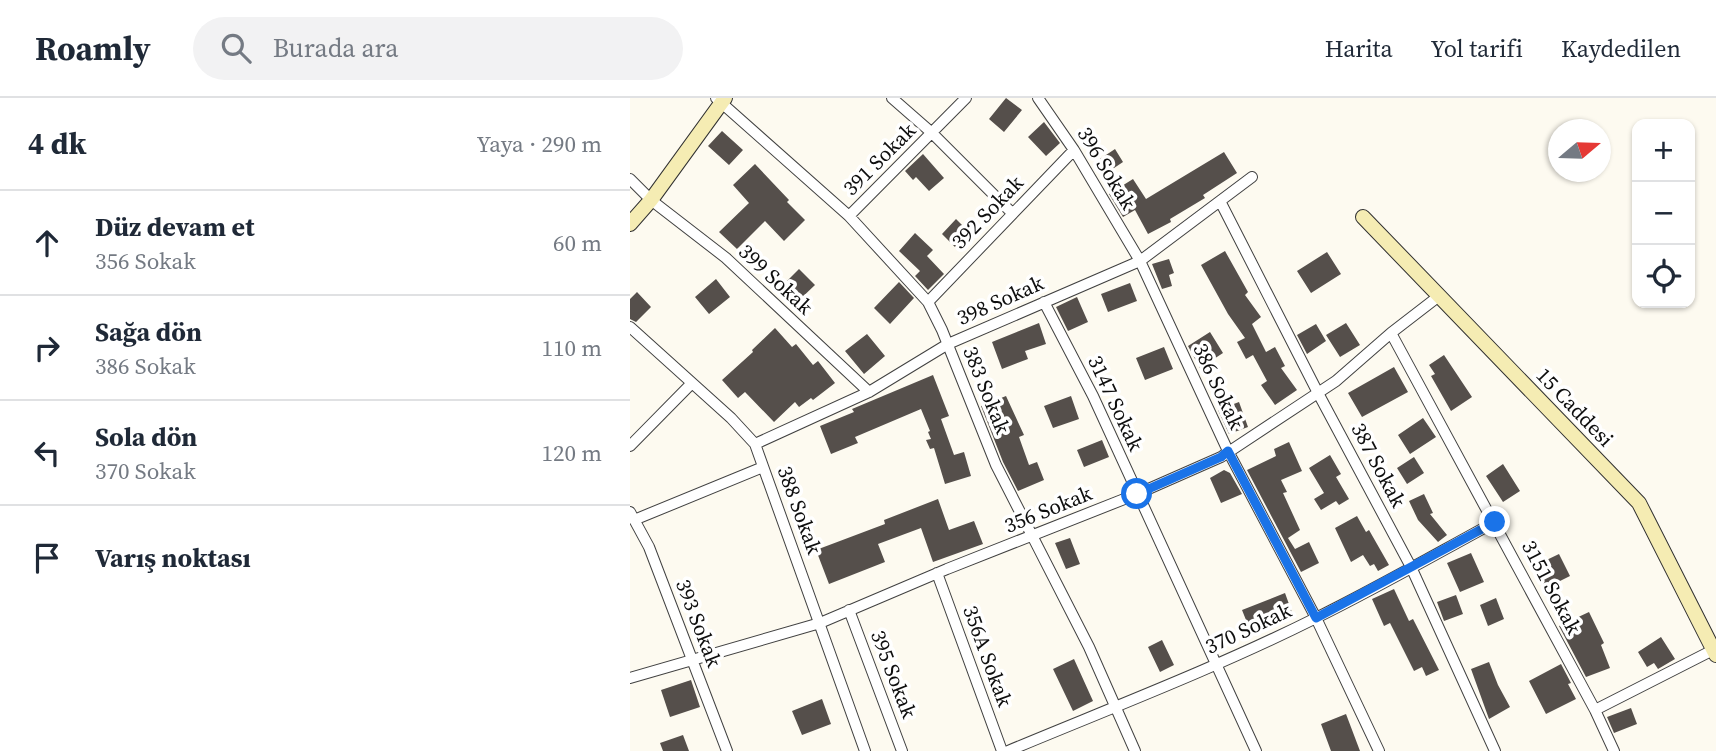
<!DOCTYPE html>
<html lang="tr">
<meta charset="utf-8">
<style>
body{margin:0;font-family:"Source Serif 4",serif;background:#f2f2f3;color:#1f2937}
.controls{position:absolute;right:21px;top:21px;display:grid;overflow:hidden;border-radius:14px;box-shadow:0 2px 5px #0004}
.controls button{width:63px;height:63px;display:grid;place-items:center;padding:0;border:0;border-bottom:2px solid #e0e1e3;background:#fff;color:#1f2937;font:35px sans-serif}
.compass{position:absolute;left:918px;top:21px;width:63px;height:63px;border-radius:50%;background:#fff;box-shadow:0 2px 5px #0004;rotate:71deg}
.stop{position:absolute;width:21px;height:21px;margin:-16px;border:5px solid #1a73e8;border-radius:50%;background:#fff}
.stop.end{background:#1a73e8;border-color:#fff;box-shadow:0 2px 7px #0008}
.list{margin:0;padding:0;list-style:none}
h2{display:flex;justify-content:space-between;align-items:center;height:91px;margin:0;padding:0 28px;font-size:30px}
h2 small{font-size:23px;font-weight:400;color:#747a83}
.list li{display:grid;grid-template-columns:46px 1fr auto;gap:21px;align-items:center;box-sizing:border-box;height:105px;padding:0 28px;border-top:2px solid #e0e1e3}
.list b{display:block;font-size:26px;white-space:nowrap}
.list p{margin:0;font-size:23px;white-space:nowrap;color:#747a83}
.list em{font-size:23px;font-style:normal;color:#747a83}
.icon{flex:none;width:38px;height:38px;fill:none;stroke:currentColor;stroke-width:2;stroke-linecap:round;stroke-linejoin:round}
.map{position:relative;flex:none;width:1086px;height:653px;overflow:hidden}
header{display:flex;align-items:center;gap:42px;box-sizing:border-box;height:98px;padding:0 35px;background:#fff;border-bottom:2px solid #e0e1e3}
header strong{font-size:33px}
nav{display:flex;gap:38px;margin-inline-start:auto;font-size:24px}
.search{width:490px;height:63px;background:#f2f2f3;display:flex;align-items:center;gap:18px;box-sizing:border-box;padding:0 24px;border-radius:38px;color:#747a83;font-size:26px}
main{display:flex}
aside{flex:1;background:#fff}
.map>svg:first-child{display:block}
.building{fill:#554f4b}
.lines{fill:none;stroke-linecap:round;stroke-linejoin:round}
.street-casing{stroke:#414141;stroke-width:12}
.secondary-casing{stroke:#303030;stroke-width:16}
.street{stroke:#fff;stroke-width:10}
.secondary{stroke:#f5ecb3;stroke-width:14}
.route{stroke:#1a73e8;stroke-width:9}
.labels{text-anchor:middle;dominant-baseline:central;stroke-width:7;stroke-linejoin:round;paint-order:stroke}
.street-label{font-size:21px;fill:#0e0e0e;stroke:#fff}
</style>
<header>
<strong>Roamly</strong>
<div class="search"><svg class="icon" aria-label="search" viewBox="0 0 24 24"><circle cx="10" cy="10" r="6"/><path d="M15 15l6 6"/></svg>Burada ara</div>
<nav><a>Harita</a><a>Yol tarifi</a><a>Kaydedilen</a></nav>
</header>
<main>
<aside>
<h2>4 dk<small>Yaya · 290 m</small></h2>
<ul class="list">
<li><svg class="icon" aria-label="ahead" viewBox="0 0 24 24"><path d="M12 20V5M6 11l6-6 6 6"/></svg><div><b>Düz devam et</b><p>356 Sokak</p></div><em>60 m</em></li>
<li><svg class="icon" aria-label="right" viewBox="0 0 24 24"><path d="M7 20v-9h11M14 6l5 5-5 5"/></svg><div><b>Sağa dön</b><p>386 Sokak</p></div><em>110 m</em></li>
<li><svg class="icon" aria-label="left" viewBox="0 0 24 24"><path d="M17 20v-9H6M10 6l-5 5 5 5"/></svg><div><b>Sola dön</b><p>370 Sokak</p></div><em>120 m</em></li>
<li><svg class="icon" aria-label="arrive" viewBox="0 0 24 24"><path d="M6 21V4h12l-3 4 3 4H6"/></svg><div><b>Varış noktası</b></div></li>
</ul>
</aside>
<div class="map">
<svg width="1086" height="653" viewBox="0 0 1086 653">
<rect width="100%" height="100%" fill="#fdfaf0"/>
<path class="building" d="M376,0L392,12L374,34L359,21Z
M414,24L430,45L416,58L398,39Z
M92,33L113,52L99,67L78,48Z
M485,51L493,64L472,78L464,65Z
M594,54L607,75L573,97L575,100L540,121L541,124L518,136L505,112L493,119L479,96L503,81L516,101Z
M293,56L314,80L299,93L286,79L283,82L275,73Z
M125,66L159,102L157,104L175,122L154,143L135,123L107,151L89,134L119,105L103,87Z
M326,121L344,139L333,151L328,145L325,149L312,136Z
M285,135L303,152L297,158L314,176L298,192L285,178L290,173L269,153Z
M595,153L618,194L615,197L631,219L622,226L636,254L645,249L655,268L651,270L667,292L645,307L631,287L637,283L623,257L616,261L607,244L615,240L598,216L571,167Z
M697,154L711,176L681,195L667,173Z
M539,161L544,175L539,177L542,188L532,191L522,166Z
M169,171L185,187L165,206L149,191Z
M86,181L100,199L79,216L65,199Z
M269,184L284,200L260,226L244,210Z
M500,185L507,203L478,214L471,196Z
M7,194L21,209L6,224L0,221V201Z
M447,199L458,224L438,233L426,209Z
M409,225L416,246L395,253L398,261L372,271L362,244Z
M716,225L730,247L710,259L696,237Z
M686,226L696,243L677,256L667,237Z
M145,230L162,249L166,246L183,267L188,263L205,285L183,302L181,300L169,309L165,304L144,324L115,294L108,300L92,282L123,254L122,252Z
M580,234L593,255L570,270L558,248Z
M237,236L255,258L234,276L215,253Z
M534,249L543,271L515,282L506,260Z
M814,257L842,299L821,313L801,278L805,276L799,267Z
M764,269L778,294L732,319L718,295Z
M303,277L319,318L311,321L324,357L334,354L341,378L315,386L304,350L300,351L296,342L301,341L298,334L300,333L291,311L225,339L228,345L201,356L190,328L224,314L222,311Z
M376,298L394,337L389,339L399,367L407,364L414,382L388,393L373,364L351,308Z
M441,298L449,321L423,330L414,308Z
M609,304L618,329L599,336L588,312Z
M793,320L806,339L780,356L768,337Z
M472,342L479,359L454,369L447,352Z
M659,344L672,373L651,382L657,394L653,395L670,432L658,440L665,451L679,444L689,465L671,474L617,372L646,358L644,351Z
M700,357L711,376L706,379L719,401L709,407L706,403L691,412L684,401L694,395L679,370Z
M784,359L794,375L777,386L767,370Z
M873,366L890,393L873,404L856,378Z
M594,372L600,375L612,396L591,405L580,380Z
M794,396L803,415L800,416L817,437L808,444L788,422L779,403Z
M308,401L319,432L344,423L353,446L303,464L291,430L248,446L255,464L199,486L186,452L255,426L254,422Z
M727,418L736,434L739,432L759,467L748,473L744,466L740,468L733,457L721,464L705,430Z
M440,440L450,466L436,471L425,445Z
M841,455L854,484L830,494L817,465Z
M929,456L940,478L916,490L904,468Z
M764,491L779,523L783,521L809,572L796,578L792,569L784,573L760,525L754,528L742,501Z
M655,495L664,520L622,537L612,512Z
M826,497L833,516L814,523L807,504Z
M866,500L874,521L858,528L850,507Z
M959,514L974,545L971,547L980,570L956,579L929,528Z
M1031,539L1045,561L1028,571L1024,565L1017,569L1008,554Z
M532,542L544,567L530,574L518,549Z
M444,561L463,603L443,613L423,571Z
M859,564L868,587L880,609L859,621L841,571Z
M931,566L941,585L938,586L946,601L916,616L899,583Z
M61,582L70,609L40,619L31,592Z
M192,601L201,626L172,637L162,613Z
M1001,610L1007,626L984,635L977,619Z
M716,616L730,653H701L691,626Z
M53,637L59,653H33L30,645Z"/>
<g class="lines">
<defs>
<path id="street" d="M86,0L219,118L298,204L312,232L366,367L459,549L505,653
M262,0L302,35L382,115
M408,0L444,52L510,163L598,353L686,520L749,653
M0,81L21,102L96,160L239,294
M590,103L688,295L781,469L865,653
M219,118L336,0
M298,204L444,52
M414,204L463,298L626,653
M0,229L101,320L125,346L235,653
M761,235L965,612L984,653
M125,346L239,294L318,246L510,163L622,79
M0,348L62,285
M0,414L19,449L97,653
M4,422L133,369
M307,475L372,653
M219,512L272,653
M0,580L190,525L317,471L507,396L591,359L706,283L761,235L809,198
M965,612L1083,552
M378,653C481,610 586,570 686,520C747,490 806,456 865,424"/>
<path id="secondary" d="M733,119L1009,405L1086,557
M0,126L21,102L95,0"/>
</defs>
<use href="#street" class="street-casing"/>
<use href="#secondary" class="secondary-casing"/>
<use href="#street" class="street"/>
<use href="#secondary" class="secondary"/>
</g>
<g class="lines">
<path class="route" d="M507,396L591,359L598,353L686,520L865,424"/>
</g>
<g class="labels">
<g class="street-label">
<text transform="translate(249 61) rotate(-45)">391 Sokak</text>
<text transform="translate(477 70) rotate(59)">396 Sokak</text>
<text transform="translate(357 114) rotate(-46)">392 Sokak</text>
<text transform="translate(146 181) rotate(43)">399 Sokak</text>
<text transform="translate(370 202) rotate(-24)">398 Sokak</text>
<text transform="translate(589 288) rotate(65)">386 Sokak</text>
<text transform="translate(357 292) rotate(68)">383 Sokak</text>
<text transform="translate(486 305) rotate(65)">3147 Sokak</text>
<text transform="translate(945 309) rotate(46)">15 Caddesi</text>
<text transform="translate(749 367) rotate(62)">387 Sokak</text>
<text transform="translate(418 411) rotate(-22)">356 Sokak</text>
<text transform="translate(170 412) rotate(70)">388 Sokak</text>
<text transform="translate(922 489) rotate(62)">3151 Sokak</text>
<text transform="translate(69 525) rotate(69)">393 Sokak</text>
<text transform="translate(618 530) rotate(-25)">370 Sokak</text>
<text transform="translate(358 558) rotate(70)">356A Sokak</text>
<text transform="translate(264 576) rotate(69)">395 Sokak</text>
</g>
</g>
</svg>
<div class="controls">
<button>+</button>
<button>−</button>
<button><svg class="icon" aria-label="locate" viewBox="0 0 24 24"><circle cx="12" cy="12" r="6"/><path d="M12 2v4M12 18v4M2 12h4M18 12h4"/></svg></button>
</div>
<svg class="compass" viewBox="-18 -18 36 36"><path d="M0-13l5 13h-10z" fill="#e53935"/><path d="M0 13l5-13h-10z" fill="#747a83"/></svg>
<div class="stop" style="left:507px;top:396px"></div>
<div class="stop end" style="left:865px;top:424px"></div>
</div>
</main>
